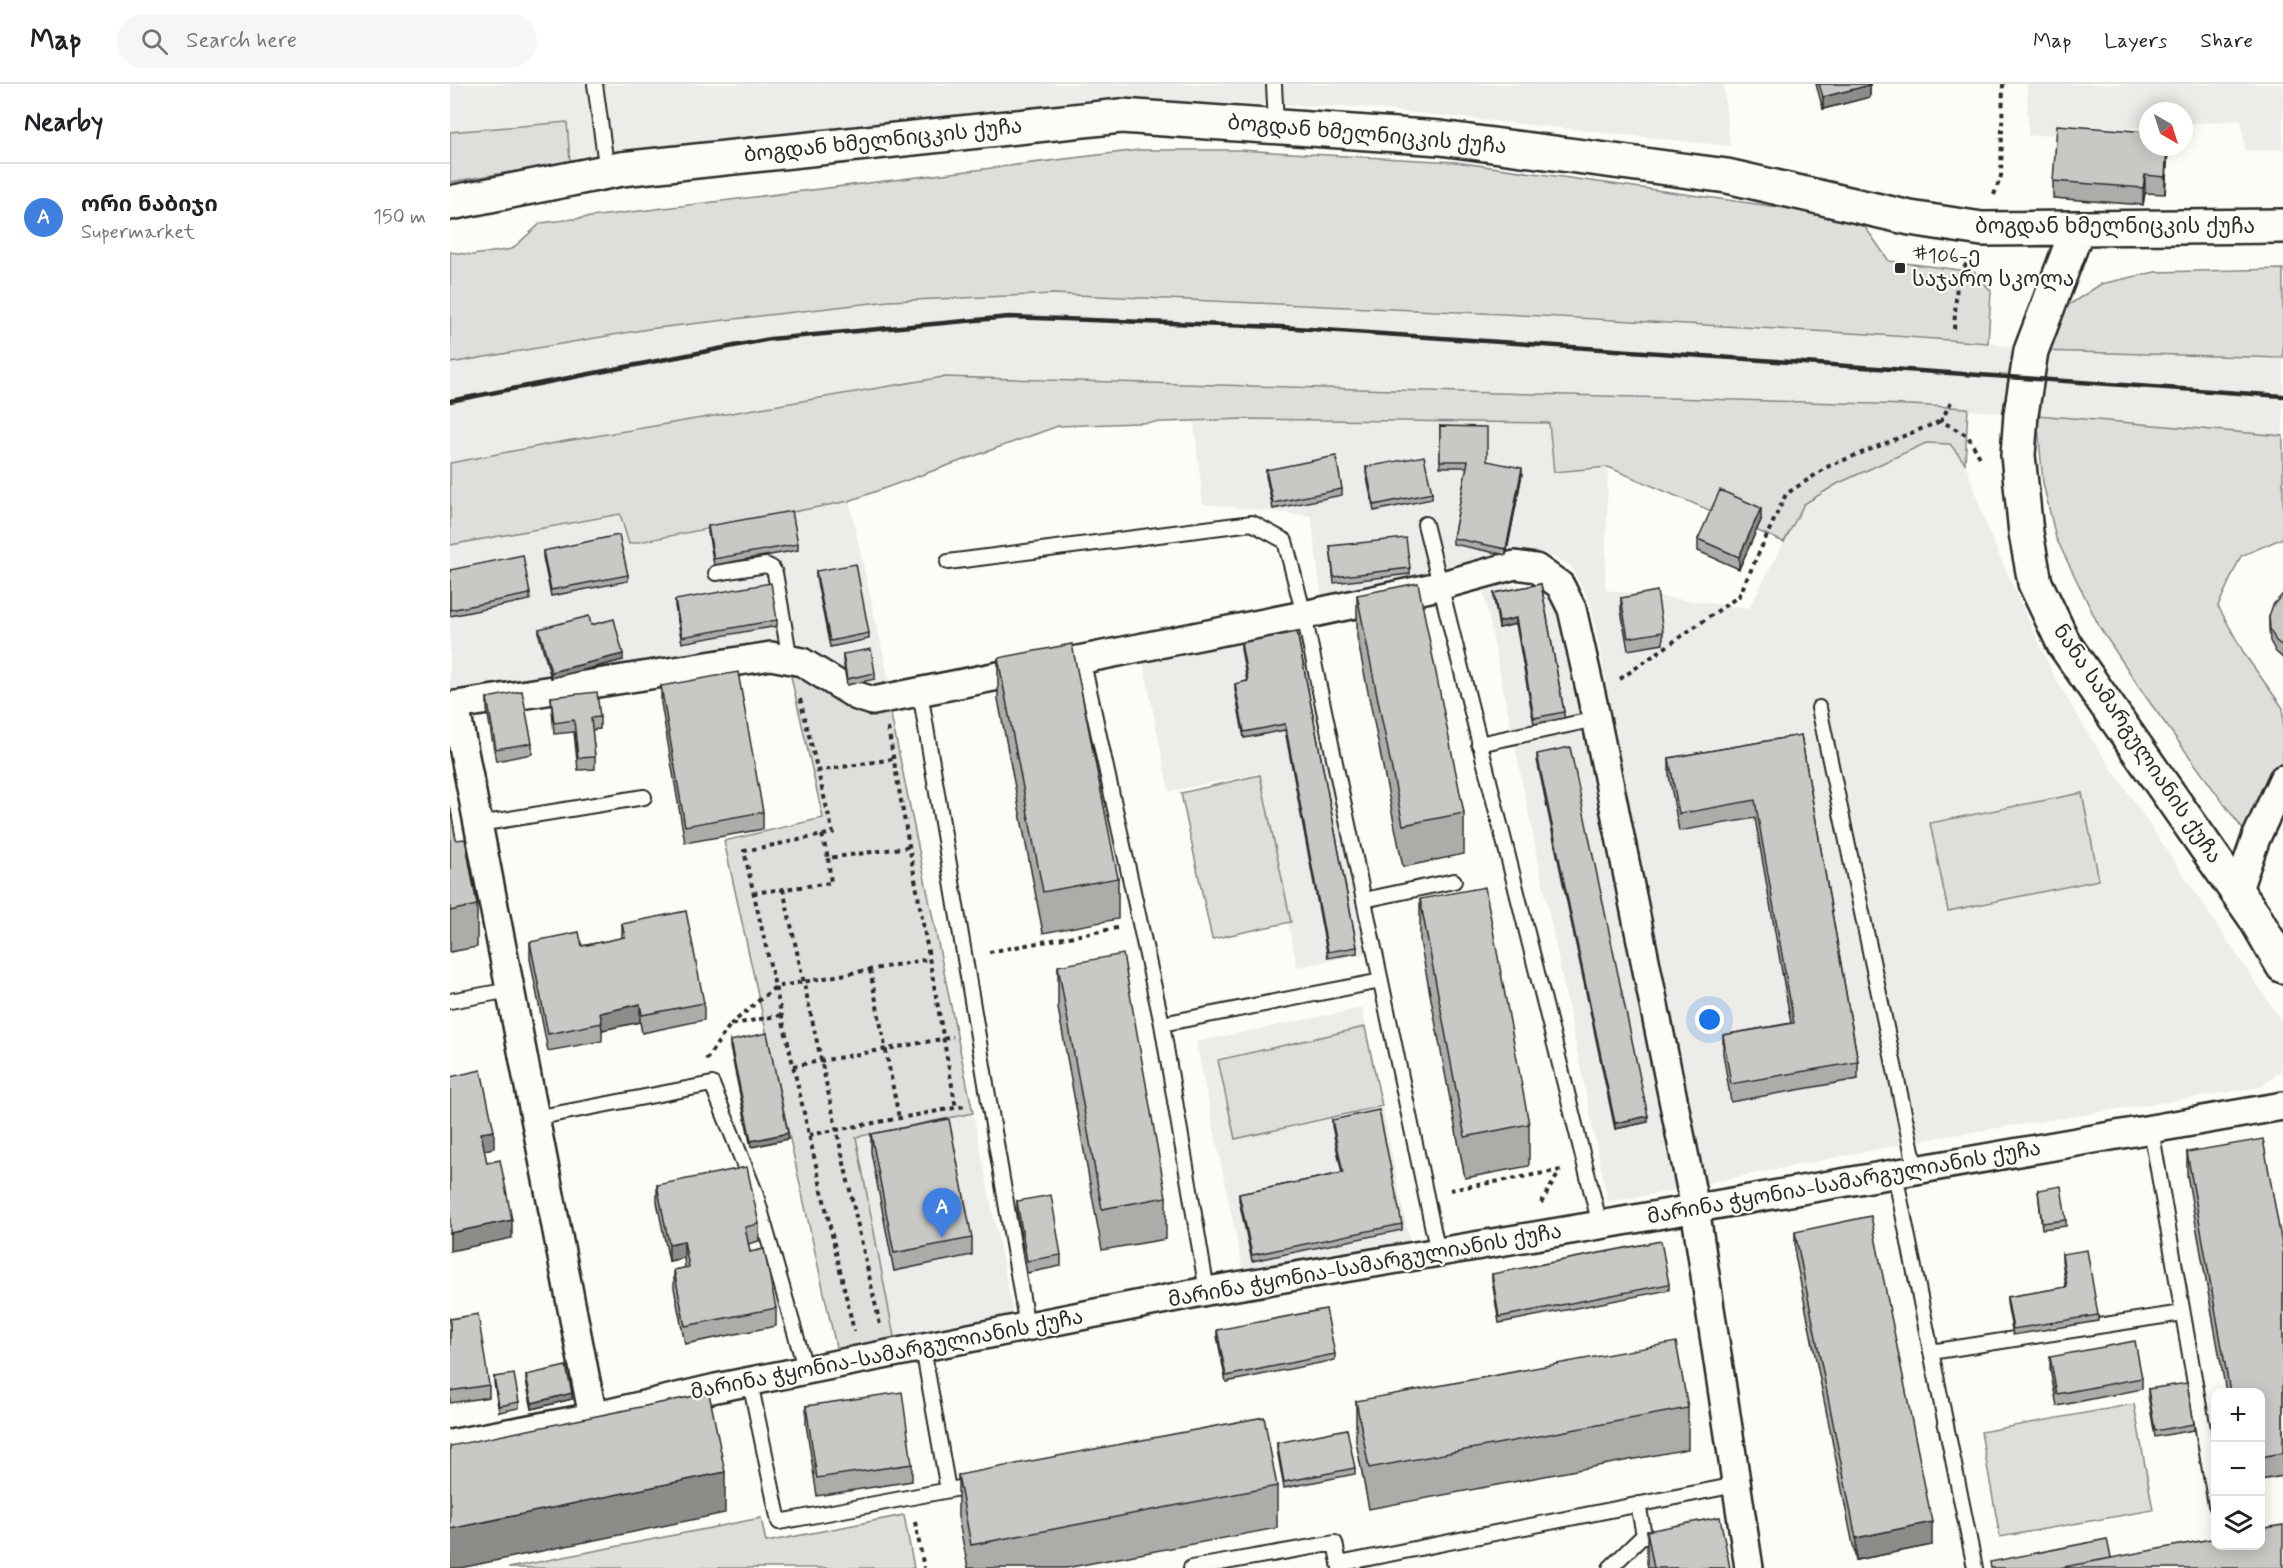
<!DOCTYPE html>
<meta charset="utf-8">
<style>
body{margin:0;font-family:Mynerve,"Noto Sans Georgian",sans-serif;background:#f6f6f6;color:#202124}
.controls{position:absolute;right:18px;bottom:18px;display:grid;overflow:hidden;border-radius:12px;box-shadow:0 3px 15px #0003}
.controls button{width:54px;height:54px;display:grid;place-items:center;padding:0;border:0;border-bottom:2px solid #e0e0e0;background:#fff;color:#202124;font:30px sans-serif}
.compass{position:absolute;left:1689px;top:18px;width:54px;height:54px;border-radius:50%;background:#fff;box-shadow:0 3px 15px #0003;rotate:141deg}
.you{position:absolute;left:1260px;top:936px;width:21px;height:21px;margin:-15px;border:4px solid #fff;border-radius:50%;background:#1a73e8;box-shadow:0 0 0 9px #1a73e833}
.badge{display:grid;place-items:center;width:39px;height:39px;border-radius:50%;background:#2b2b2b;color:#fff;font-size:20px;font-weight:700}
.pin{position:absolute;translate:-50% -50px;filter:drop-shadow(0 2px 3px #0008)}
.pin::after{content:'';position:absolute;top:32px;width:21px;height:18px;background:inherit;clip-path:polygon(0 0,100% 0,50% 100%)}
.list{margin:0;padding:0;list-style:none}
h2{display:flex;justify-content:space-between;align-items:center;height:78px;margin:0;padding:0 24px;font-size:26px}
h2 small{font-size:20px;font-weight:400;color:#757577}
.list li{display:grid;grid-template-columns:39px 1fr auto;gap:18px;align-items:center;box-sizing:border-box;height:108px;padding:0 24px;border-top:2px solid #e0e0e0}
.list b{display:block;font-size:22px;white-space:nowrap}
.list p{margin:0;font-size:20px;white-space:nowrap;color:#757577}
.list em{font-size:20px;font-style:normal;color:#757577}
.icon{flex:none;width:33px;height:33px;fill:none;stroke:currentColor;stroke-width:2;stroke-linecap:round;stroke-linejoin:round}
.map{position:relative;flex:none;width:1833px;height:1484px;overflow:hidden}
header{display:flex;align-items:center;gap:36px;box-sizing:border-box;height:84px;padding:0 30px;background:#fff;border-bottom:2px solid #e0e0e0}
header strong{font-size:28px}
nav{display:flex;gap:33px;margin-inline-start:auto;font-size:21px}
.search{width:420px;height:54px;background:#f6f6f6;display:flex;align-items:center;gap:15px;box-sizing:border-box;padding:0 21px;border-radius:33px;color:#757577;font-size:22px}
main{display:flex}
aside{flex:1;background:#fff}
.map>svg:first-child{display:block}
.built{fill:#edece8}
.green{fill:#dfdeda;stroke:#858482;stroke-width:1.5}
.lines{fill:none;stroke-linecap:round;stroke-linejoin:round}
.lane-casing{stroke:#2b2b2b;stroke-width:18}
.street-casing{stroke:#2b2b2b;stroke-width:32}
.secondary-casing{stroke:#2b2b2b;stroke-width:38}
.path{stroke:#2b2b2b;stroke-width:4;stroke-dasharray:4.5 4.5;stroke-linecap:butt}
.lane{stroke:#fdfcf7;stroke-width:14}
.street{stroke:#fdfcf7;stroke-width:27}
.secondary{stroke:#fdfcf7;stroke-width:33}
.rail{stroke:#2b2b2b;stroke-width:4.5}
.wall{fill:#adaca9;stroke:#2b2b2b;stroke-width:1.5}
.shaded-wall{fill:#8d8c89;stroke:#2b2b2b;stroke-width:1.5}
.building{fill:#c9c8c4;stroke:#2b2b2b;stroke-width:1.5}
.poi-dot{fill:#2b2b2b;stroke:#fdfcf7;stroke-width:2}
.labels{text-anchor:middle;dominant-baseline:central;stroke-width:4.5;stroke-linejoin:round;paint-order:stroke}
.street-label{font-size:21px;fill:#2b2b2b;stroke:#fdfcf7}
.poi-label{font-size:21px;fill:#2b2b2b;stroke:#fdfcf7;text-anchor:start}
</style>
<header>
<strong>Map</strong>
<div class="search"><svg class="icon" aria-label="search" viewBox="0 0 24 24"><circle cx="10" cy="10" r="6"/><path d="M15 15l6 6"/></svg>Search here</div>
<nav><a>Map</a><a>Layers</a><a>Share</a></nav>
</header>
<main>
<aside>
<h2>Nearby<small></small></h2>
<ul class="list">
<li><span class="badge" style="background:#3f7fe0">A</span><div><b>ორი ნაბიჯი</b><p>Supermarket</p></div><em>150 m</em></li>
</ul>
</aside>
<div class="map">
<svg width="1833" height="1484" viewBox="0 0 1833 1484">
<rect width="100%" height="100%" fill="#fdfcf7"/>
<filter id="ink" filterUnits="userSpaceOnUse"><feTurbulence type="fractalNoise" baseFrequency=".0167" numOctaves="2"/><feDisplacementMap in="SourceGraphic" scale="12" xChannelSelector="R" yChannelSelector="G"/><feConvolveMatrix kernelMatrix="1 2 1 2 8 2 1 2 1" color-interpolation-filters="sRGB"/></filter>
<g filter="url(#ink)">
<path class="built" d="M0,0H1273L1280,62L909,23L677,17L413,42L120,78L117,38L0,48Z
M1577,0H1833V65L1795,67L1791,36L1734,40V27H1698V43L1578,52Z
M603,210L826,219L1417,250L1538,259L1581,267L1833,274V352L1460,321L493,293L116,357L0,379V279L198,245L439,217Z
M794,335L1100,339L1105,388L1158,383L1155,506L1299,524L1354,420L1387,400L1476,359L1500,360L1515,379L1539,449L1604,592L1637,648L1833,939V978L1830,988L1811,1003L1489,1053L1252,1100L1141,520L1120,481L1096,470H1070L872,517L861,432L753,420L744,338Z
M399,417L441,605L423,609L329,564L303,561L0,614V461L170,430L179,460Z
M1032,501H1069L1094,507L1109,517L1228,1106L1158,1118Z
M852,539L918,869L847,883L808,690L719,707L692,572Z
M912,924L960,1159L794,1191L746,958Z
M523,1029L565,1239L445,1258L406,1053Z"/>
<path class="green" d="M117,38L120,78L0,98V48Z
M689,66H788L1005,78L1335,124L1413,140L1439,177L1525,188L1541,207L1538,259L1417,250L1053,230L603,210L439,217L198,245L0,279V168L23,171L62,165L91,139Z
M1833,185V274L1591,267L1596,244L1620,220L1651,200L1705,188Z
M493,293L1460,321L1518,324L1515,379L1500,360L1476,359L1387,400L1354,420L1334,458L1158,383L1104,388L1099,339L794,335L608,342L399,417L179,460L170,430L0,461V379L116,357Z
M1587,331L1833,352V454L1791,472L1768,522L1795,571L1833,624V677L1794,747L1698,616L1650,544L1606,454L1593,399Z
M340,588L439,621L523,1029L406,1053L445,1258L388,1272L274,757L373,734Z
M810,691L841,838L762,855L731,709Z
M1632,709L1649,796L1498,827L1480,739Z
M915,943L932,1022L785,1055L768,976Z
M1684,1320L1703,1426L1550,1453L1531,1348Z
M454,1431L464,1484H58L311,1434L316,1458Z"/>
<g class="lines">
<defs>
<path id="lane" d="M145,0L157,88
M824,0L826,41
M975,440L1150,1141
M498,478L802,439L835,457L854,531L988,1169
M266,489L316,481L322,484L325,489L340,576
M632,574L712,940L757,1207
M470,608L577,1243
M1369,624L1466,1086
M1029,660L1146,635
M29,740L194,713
M914,816L1004,797
M0,917L60,906
M712,940L931,897
M85,1034L262,1000L305,1108L356,1287
M1701,1045L1766,1421
M1445,1090L1525,1484
M473,1264L498,1406
M1481,1268L1732,1229
M300,1298L329,1438L526,1401
M889,1480L1286,1401
M741,1484L885,1459L890,1484
M1160,1484L1194,1451L1188,1420"/>
<path id="street" d="M5,621L143,1333
M0,622L321,572L352,578L407,612L423,617L854,531L989,502L1065,481L1086,484L1110,501L1122,525L1142,614L1245,1124L1299,1484
M1787,808L1806,754L1833,695
M0,1360L143,1333L266,1304L757,1207L1150,1141L1833,1022"/>
<path id="secondary" d="M0,119L171,85L671,32L990,54L1277,92L1460,134L1532,145L1833,142
M1627,146L1581,267L1571,330L1568,371L1576,449L1585,499L1614,560L1804,832L1833,882"/>
</defs>
<use href="#lane" class="lane-casing"/>
<use href="#street" class="street-casing"/>
<use href="#secondary" class="secondary-casing"/>
<path class="path" d="M1544,111L1551,92L1553,0
M1504,245L1507,199L1518,176
M1501,318L1491,337L1518,352L1532,377
M1170,595L1289,512L1336,410L1379,382L1491,337
M350,615L383,749L294,767L404,1247
M438,644L506,1024
M367,687L443,675
M372,751L378,774
M333,805L430,1241
M303,809L381,799L378,774L459,763
M539,868L667,844
M420,886L449,1034
M280,941L325,903L479,875
M256,976L280,941L331,931
M343,982L503,953
M359,1051L515,1022
M1000,1106L1111,1086
M1091,1119L1110,1087
M465,1438L474,1484"/>
<use href="#lane" class="lane"/>
<use href="#street" class="street"/>
<use href="#secondary" class="secondary"/>
<path class="rail" d="M0,317L320,255L559,233L831,243L1833,312"/>
</g>
<path class="wall" d="M1366,0H1420V13L1373,25Z
M1718,63L1715,110L1695,109L1693,121L1603,114V97Z
M990,342L1037,377L1072,390L1056,471L1003,460V454L1017,383H990Z
M916,383L982,409V415L924,427L916,389Z
M816,386L892,405V411L823,425L816,392Z
M1311,436L1289,485L1248,467V455Z
M258,442L348,460V466L264,481L258,448Z
M880,462L960,484V490L884,499Z
M93,467L178,491V497L101,512L93,473Z
M0,486L80,510V516L0,532Z
M366,487L419,549V555L380,563L366,493Z
M1091,500L1114,628V634L1084,640L1066,540L1049,544L1044,515V509Z
M1833,510V574L1826,568L1820,557L1819,544V532Z
M907,511L1014,729V770L953,783L907,553Z
M1171,514L1213,548V560L1178,566L1171,526Z
M225,516L327,536V542L232,559L225,522Z
M141,541L173,576L101,594L89,551V545Z
M847,548L907,863V869L878,874L835,646L794,654L785,606V600L797,597L791,565V559Z
M393,570L425,589V595L397,601L393,576Z
M548,574L668,794V835L593,849L548,615Z
M211,602L313,728V745L235,759L211,619Z
M101,613L150,633V645L142,646L145,673V685L128,686L124,648L104,650Z
M37,614L82,659V670L46,677L37,626Z
M1351,651L1408,978V995L1281,1018L1273,969V951L1341,939L1305,734L1229,747L1219,691V674Z
M1087,670L1198,1038L1165,1045L1087,676Z
M0,722L6,756L27,821V863L0,868Z
M970,815L1079,1040V1082L1015,1094L970,857Z
M172,840L254,919V936L192,949L190,938L152,946V957L98,967L80,875V858L132,862L172,854Z
M608,882L716,1113V1155L652,1166L608,924Z
M280,957L338,1055L301,1063L280,963Z
M882,1036L952,1140V1146L802,1177L789,1116V1110L892,1089L882,1042Z
M421,1050L522,1154V1171L444,1187L421,1068Z
M1737,1068L1833,1166V1392L1810,1396V1308H1776L1737,1091Z
M207,1101L309,1140V1157L298,1160L300,1168L326,1224V1242L235,1260L224,1204V1186L235,1184L234,1174L219,1177L207,1118Z
M1588,1106L1616,1136V1142L1592,1145Z
M567,1117L611,1171V1182L577,1189L567,1129Z
M1345,1148L1482,1461L1406,1476L1345,1171Z
M1612,1170L1648,1231V1237L1563,1251L1557,1219V1213L1616,1203L1612,1176Z
M1042,1190L1219,1200V1206L1049,1239L1042,1196Z
M0,1235L39,1301V1313L0,1319Z
M767,1246L885,1270V1276L776,1298L767,1252Z
M1600,1273L1692,1294V1305L1607,1322L1600,1285Z
M76,1291L122,1315L82,1325L76,1297Z
M44,1293L69,1318V1324L49,1328L44,1299Z
M1698,1305L1744,1340V1346L1705,1353L1698,1311Z
M906,1317L1238,1324V1365L919,1425L906,1358Z
M356,1322L462,1380V1397L367,1412L356,1340Z
M827,1359L905,1384V1390L834,1404L827,1365Z
M508,1391L827,1402V1444L616,1484H518L508,1433Z
M1197,1447L1280,1484H1198L1197,1479Z"/>
<path class="shaded-wall" d="M1420,1V13L1373,25V13Z
M1717,63H1718V67L1715,110V93Z
M1695,91V109L1693,121V104Z
M1072,384V390L1056,471V465Z
M1311,424V436L1289,485V473Z
M1066,534V540L1049,544V538Z
M173,570V576L101,594V588Z
M190,920V938L152,946L150,929Z
M1198,1032V1038L1165,1045V1039Z
M44,1047V1064L31,1067V1049Z
M338,1049V1055L301,1063V1057Z
M62,1136V1154L0,1167V1149Z
M234,1157V1174L219,1177V1160Z
M122,1309V1315L82,1325V1319Z
M275,1388V1429L10,1484H0V1445Z
M1482,1438V1461L1406,1476V1454Z"/>
<path class="building" d="M1369,0H1420V1L1373,13Z
M1607,41L1698,48V63H1717L1715,93L1695,91L1693,104L1603,97Z
M990,342L1037,343V377L1072,384L1056,465L1003,454L1018,377H990Z
M886,372L892,405L823,419L816,386Z
M974,372L982,409L924,421L916,383Z
M1270,406L1311,424L1289,473L1248,455Z
M342,427L348,460L264,475L258,442Z
M169,451L178,491L101,506L93,467Z
M956,454L960,484L884,493L880,462Z
M73,471L80,510L0,526V486Z
M406,480L419,549L380,557L366,487Z
M321,499L327,536L232,553L225,516Z
M968,499L1014,729L953,741L907,511Z
M1091,500L1114,628L1084,634L1066,534L1049,538L1044,509Z
M1207,507L1213,548L1178,554L1171,514Z
M1833,510V562L1826,557L1820,545L1819,532L1823,521Z
M139,532L141,541L164,535L173,570L101,588L89,545Z
M847,548L907,863L878,868L835,640L794,648L785,600L798,597L791,559Z
M622,560L668,794L593,808L548,574Z
M421,565L425,589L397,595L393,570Z
M288,588L313,728L235,742L211,602Z
M72,607L82,659L46,665L37,614Z
M147,608L150,633L141,634L145,673L128,674L124,636L104,639L101,613Z
M1351,651L1408,978L1281,1000L1273,951L1344,939L1305,716L1229,730L1219,674Z
M1120,663L1198,1032L1165,1039L1087,670Z
M0,722L6,756L15,755L27,821L0,827Z
M1035,803L1079,1040L1015,1053L970,815Z
M236,827L254,919L192,931L190,920L150,929L152,939L98,950L80,858L129,848L132,862L175,853L172,840Z
M673,870L716,1113L652,1125L608,882Z
M317,949L338,1049L301,1057L280,957Z
M31,986L44,1047L31,1049L37,1079L50,1076L62,1136L0,1149V993Z
M929,1026L952,1140L802,1171L789,1110L893,1089L882,1036Z
M499,1035L522,1154L444,1169L421,1050Z
M1813,1055L1833,1166V1369L1810,1373V1308H1780L1737,1068Z
M297,1083L309,1140L295,1143L300,1168L314,1165L326,1224L235,1242L224,1186L239,1183L234,1157L219,1160L207,1101Z
M1611,1102L1616,1136L1592,1139L1588,1106Z
M601,1111L611,1171L577,1177L567,1117Z
M1421,1132L1482,1438L1406,1454L1345,1148Z
M1211,1157L1219,1200L1049,1233L1042,1190Z
M1637,1166L1648,1231L1563,1245L1557,1213L1617,1203L1612,1170Z
M876,1225L885,1270L776,1292L767,1246Z
M28,1230L39,1301L0,1307V1235Z
M1685,1257L1692,1294L1607,1310L1600,1273Z
M1226,1258L1238,1324L919,1384L906,1317Z
M116,1282L122,1309L82,1319L76,1291Z
M64,1290L69,1318L49,1322L44,1293Z
M1737,1299L1744,1340L1705,1347L1698,1305Z
M452,1308L462,1380L367,1394L356,1322Z
M259,1309L275,1388L0,1445V1362Z
M814,1333L827,1402L521,1461L508,1391Z
M897,1345L905,1384L834,1398L827,1359Z
M1270,1433L1280,1484H1204L1197,1447Z
M1833,1441V1484H1609L1766,1454V1461H1810V1445Z
M1657,1455L1661,1474L1609,1484H1541L1540,1478Z"/>
</g>
<rect class="poi-dot" x="1444" y="178" width="12" height="12" rx="3"/>
<g class="labels">
<g class="street-label">
<text transform="translate(917 51) rotate(5)">ბოგდან ხმელნიცკის ქუჩა</text>
<text transform="translate(433 57) rotate(-6)">ბოგდან ხმელნიცკის ქუჩა</text>
<text x="1665" y="143">ბოგდან ხმელნიცკის ქუჩა</text>
<text transform="translate(1687 660) rotate(56)">ნანა სამარგულიანის ქუჩა</text>
<text transform="translate(1394 1099) rotate(-10)">მარინა ჭყონია-სამარგულიანის ქუჩა</text>
<text transform="translate(915 1182) rotate(-10)">მარინა ჭყონია-სამარგულიანის ქუჩა</text>
<text transform="translate(437 1271) rotate(-11)">მარინა ჭყონია-სამარგულიანის ქუჩა</text>
</g>
<g class="poi-label">
<text x="1462" y="172">#106-ე<tspan x="1462" dy="24">საჯარო სკოლა</tspan></text>
</g>
</g>
</svg>
<div class="controls">
<button>+</button>
<button>−</button>
<button><svg class="icon" aria-label="layers" viewBox="0 0 24 24"><path d="M12 4l9 5-9 5-9-5zM3 14l9 5 9-5"/></svg></button>
</div>
<svg class="compass" viewBox="-18 -18 36 36"><path d="M0-13l5 13h-10z" fill="#e53935"/><path d="M0 13l5-13h-10z" fill="#757577"/></svg>
<div class="you"></div>
<div class="pin badge" style="left:492px;top:1154px;background:#3f7fe0">A</div>
</div>
</main>
